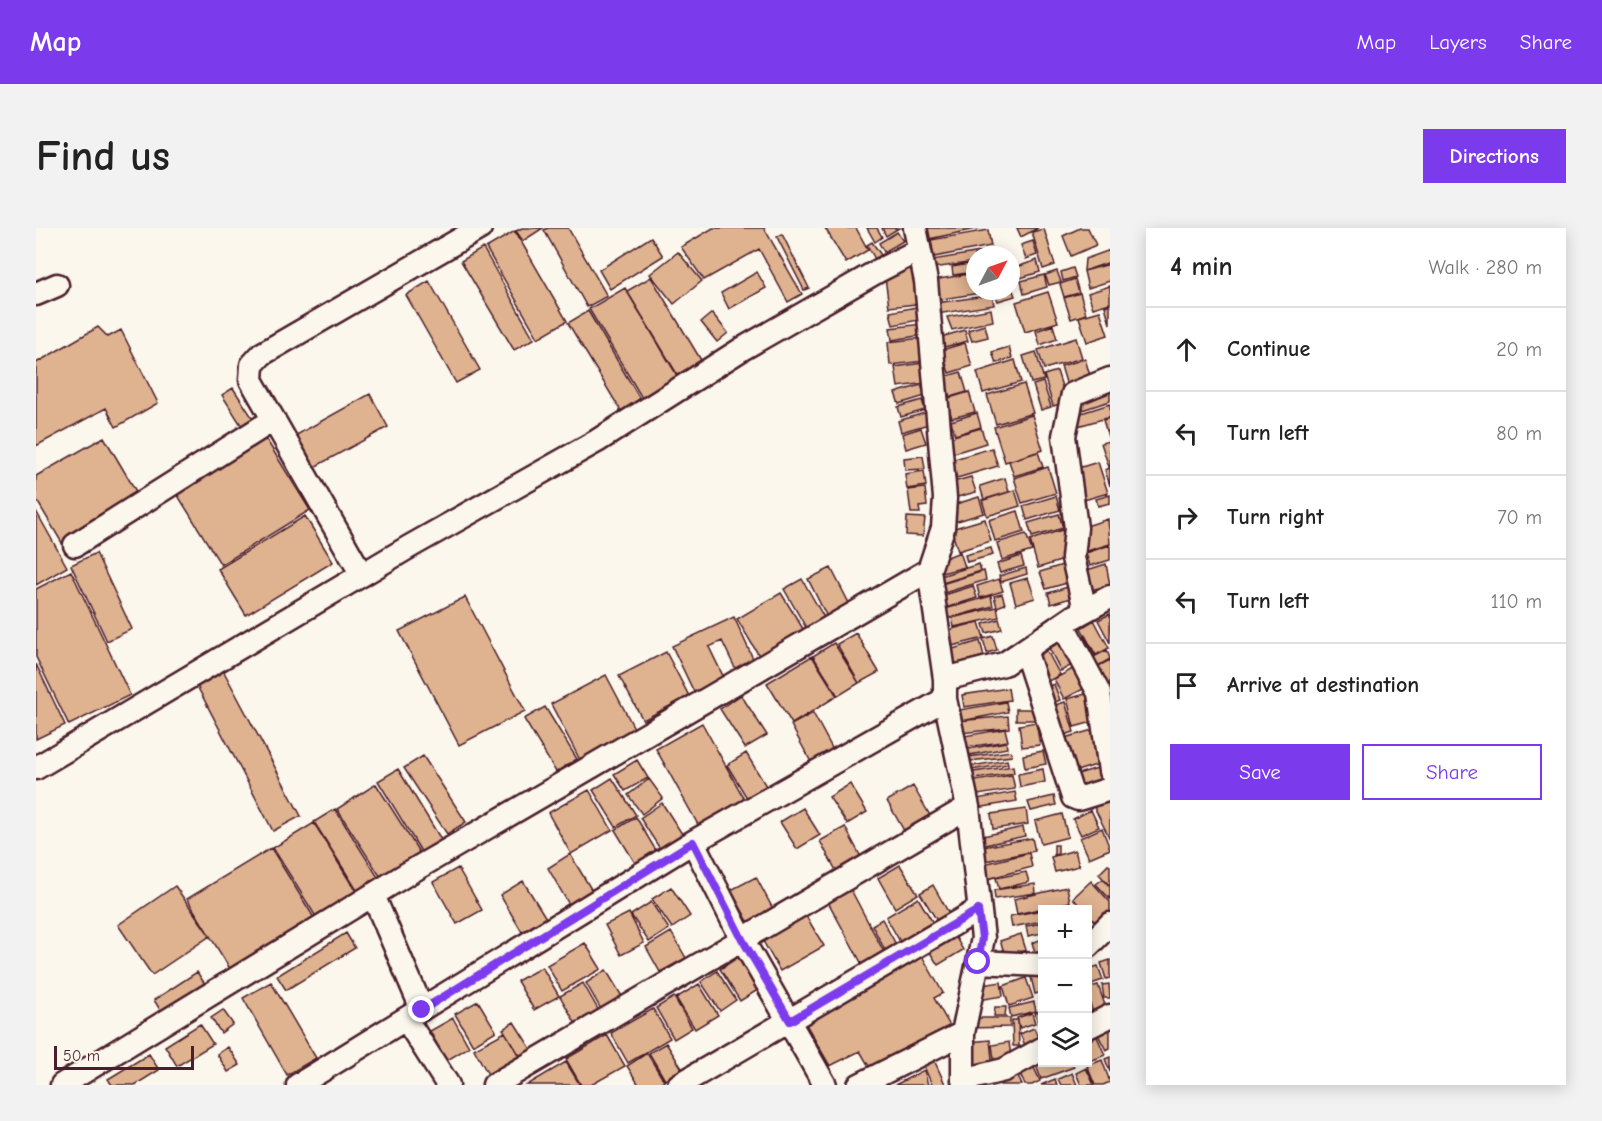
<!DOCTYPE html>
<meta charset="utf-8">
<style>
body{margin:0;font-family:"Comic Neue",sans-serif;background:#f2f2f2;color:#222}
.controls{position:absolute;right:18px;bottom:18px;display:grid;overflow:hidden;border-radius:0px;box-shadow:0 3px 15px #0003}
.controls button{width:54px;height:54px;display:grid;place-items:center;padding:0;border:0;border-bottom:2px solid #e0e0e0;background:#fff;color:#222;font:30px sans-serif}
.compass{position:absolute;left:930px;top:18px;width:54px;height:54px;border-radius:50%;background:#fff;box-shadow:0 3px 15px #0003;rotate:49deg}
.scale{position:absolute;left:18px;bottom:15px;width:140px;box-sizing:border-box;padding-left:6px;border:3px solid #4a1f2b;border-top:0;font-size:16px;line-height:21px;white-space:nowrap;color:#4a1f2b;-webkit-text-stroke:4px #fbf7ec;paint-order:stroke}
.stop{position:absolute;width:18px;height:18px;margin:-14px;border:4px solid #7c3aed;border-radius:50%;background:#fff}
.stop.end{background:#7c3aed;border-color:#fff;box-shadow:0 2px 6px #0008}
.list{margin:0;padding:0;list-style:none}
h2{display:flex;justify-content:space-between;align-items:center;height:78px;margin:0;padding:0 24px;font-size:26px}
h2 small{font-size:20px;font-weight:400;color:#767676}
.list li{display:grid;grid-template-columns:39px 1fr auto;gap:18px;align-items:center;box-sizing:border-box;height:84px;padding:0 24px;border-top:2px solid #e0e0e0}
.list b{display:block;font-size:22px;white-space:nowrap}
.list em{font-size:20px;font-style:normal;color:#767676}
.actions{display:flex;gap:12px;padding:18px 24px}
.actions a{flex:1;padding:14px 0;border:2px solid #7c3aed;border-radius:0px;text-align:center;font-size:21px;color:#7c3aed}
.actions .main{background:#7c3aed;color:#fff}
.icon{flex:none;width:33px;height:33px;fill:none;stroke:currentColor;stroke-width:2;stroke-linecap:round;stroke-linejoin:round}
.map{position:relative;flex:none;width:1074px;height:857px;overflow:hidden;border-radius:0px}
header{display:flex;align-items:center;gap:36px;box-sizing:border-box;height:84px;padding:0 30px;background:#7c3aed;color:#fff}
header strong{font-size:28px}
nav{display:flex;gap:33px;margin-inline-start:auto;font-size:21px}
.intro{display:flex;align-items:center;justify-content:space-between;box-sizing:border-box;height:144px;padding:0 36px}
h1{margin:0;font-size:42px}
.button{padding:15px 27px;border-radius:0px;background:#7c3aed;color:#fff;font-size:21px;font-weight:700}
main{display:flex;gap:36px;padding:0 36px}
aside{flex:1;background:#fff;border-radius:0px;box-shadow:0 3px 15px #0003}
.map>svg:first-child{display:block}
.building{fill:#dfb290;stroke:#4a1f2b;stroke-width:1.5}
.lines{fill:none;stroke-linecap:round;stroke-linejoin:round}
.minor-casing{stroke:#4a1f2b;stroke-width:27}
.minor{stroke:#fbf7ec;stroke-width:22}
.route{stroke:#7c3aed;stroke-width:8}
</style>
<header>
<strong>Map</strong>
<nav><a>Map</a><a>Layers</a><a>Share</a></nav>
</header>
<div class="intro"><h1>Find us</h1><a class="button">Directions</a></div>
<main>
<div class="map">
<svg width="1074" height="857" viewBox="0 0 1074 857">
<rect width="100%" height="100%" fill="#fbf7ec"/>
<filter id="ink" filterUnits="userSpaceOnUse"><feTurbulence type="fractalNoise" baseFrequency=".0167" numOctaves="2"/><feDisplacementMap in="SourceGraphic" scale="12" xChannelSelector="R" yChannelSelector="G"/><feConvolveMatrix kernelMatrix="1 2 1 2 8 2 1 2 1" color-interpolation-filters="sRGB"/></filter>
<g filter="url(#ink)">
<path class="building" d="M486,0H507L487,13L480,3Z
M512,0H532L571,68L551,79L508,2Z
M677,0H728L766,66L752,74L723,21L668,52L645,19Z
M789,0H820L832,22L810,35Z
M831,0H841L846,9L839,14Z
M846,0H863L850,8Z
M890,0H944L893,11Z
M981,0H1002L985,9Z
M1044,0H1052L1060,17L1035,28L1027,8Z
M1008,1L1019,37L1007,41L996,4Z
M952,2L955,18L898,29L895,12Z
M479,3L531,93L502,110L450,20Z
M861,4L867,13L848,24L843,15Z
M746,6L773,60L768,62L741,9Z
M615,9L627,28L574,61L563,42Z
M997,13L1001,27L990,31L985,17Z
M836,14L845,27L839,31L831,17Z
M447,20L498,111L478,122L425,33Z
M1074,22V34L1048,43L1049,31Z
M642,24L666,53L638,76L614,46Z
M945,24V27H939V34L897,40L896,32Z
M1001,32L1004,44L981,51L978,40Z
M939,35V44L917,47L916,39Z
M1074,36V53L1052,60L1048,43Z
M876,39L880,76L853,79L848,42Z
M1037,40L1040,49L1027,53L1025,44Z
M1021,43L1025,54L1013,57L1009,47Z
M721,44L730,60L693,81L685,65Z
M939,45V63H944V65L900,72L897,52Z
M1008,47L1011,59L988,66L985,53Z
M615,49L668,137L644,151L591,63Z
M1039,51L1043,65L1028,69L1024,56Z
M393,53L444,142L420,155L370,67Z
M975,57L979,68L962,73L958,63H975Z
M1074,58V75L1057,80L1052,65Z
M589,60L642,149L606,170L553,81Z
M1012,64L1022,94L989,104L980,74Z
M1044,65L1050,86L1035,91L1028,70Z
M956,67L958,77L901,86L900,75Z
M1074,76V96L1069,78Z
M886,78L888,91L857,97L854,84Z
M955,81L957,93L916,102L911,89Z
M552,83L604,171L585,183L532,95Z
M1064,83L1072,107L1051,114L1043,89Z
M676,85L692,105L681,114L665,94Z
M886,96L887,107L856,112L854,100Z
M949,97L952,109L936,113L932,102Z
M1017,97L1021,111L1004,117L1000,103Z
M62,99L72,109L85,102L122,175L80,199L70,180L0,218V135Z
M929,102L932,113L908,119L905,109Z
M886,110L889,133L854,137L852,114Z
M1040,110L1046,130L1008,141L1002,122Z
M929,115L936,138L913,145L906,122Z
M973,119L976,130L960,135L956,124Z
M1000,124L1008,152L995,155L987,128Z
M1049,131L1056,154L1032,161L1025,138Z
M979,132L985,154L947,165L941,144Z
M894,134L897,154L862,159L859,139Z
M1021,143L1031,174L1017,178L1008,147Z
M925,144L931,164L914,169L908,149Z
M1007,154L1015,179L1005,182L997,157Z
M988,156L997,185L960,196L951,167Z
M885,157L889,168L863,176L859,165Z
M197,160L218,192L207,200L186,167Z
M1074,162V173L1043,183L1039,170Z
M933,164L939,184L916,190L910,171Z
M334,166L352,199L273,242L255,210Z
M886,172L889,182L865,189L862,179Z
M1074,176V189L1042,198L1039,187Z
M892,184L896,195L865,204L862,193Z
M941,185L945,199L919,207L915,193Z
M996,187L1007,222L969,234L958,199Z
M1074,190V212H1073L1067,192Z
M885,200L890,215L870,221L866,206Z
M945,200L950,215L918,225L914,209Z
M68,209L104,270L26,315L0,271V248Z
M230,211L274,282L185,337L141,266Z
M1074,213V239H1073L1065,215Z
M956,220L962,238L921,250L915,232Z
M1002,224L1007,239L978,248L973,233Z
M887,228L889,241L869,242L868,230Z
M1062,234L1072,265L1048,272L1039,241Z
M1012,239L1020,265L986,275L978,250Z
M1074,240V258L1069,242Z
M888,243L890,258L871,261L869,246Z
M935,249L940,264L914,271L910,256Z
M969,250L973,264L948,272L944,258Z
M889,260L891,278L883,279L884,285H875L872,262Z
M979,262L984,278L951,288L946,272Z
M1074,267V275L1062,278L1060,271Z
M1020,268L1024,282L991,292L987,278Z
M943,269L948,285L915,295L910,279Z
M0,283L31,339L0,357Z
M982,283L988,304L959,313L953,292Z
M1023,286L1027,300L996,309L992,295Z
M269,288L297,334L210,387L182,341Z
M871,289L889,290L887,308L870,307Z
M949,291L955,313L922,323L915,301Z
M1072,291L1074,316L1051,323L1044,300Z
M1026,302L1034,330L1002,340L994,312Z
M990,306L996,323L966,332L961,315Z
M1074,317V332L1054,338L1050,325Z
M955,320L957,327L931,334L929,327Z
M924,324L929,339L906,345V331Z
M60,325L96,401L71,413L35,337Z
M985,328L988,338L964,345L961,336Z
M1033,335L1038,353L1010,361L1004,344Z
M943,336L945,343L900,357L898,350Z
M1070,336L1074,357L1051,363L1045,344Z
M795,340L815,379L792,391L772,351Z
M990,340L991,346L965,354L963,348Z
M35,343L94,467L33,497L0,429V361Z
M948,343L950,352L902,367L899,358Z
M992,350L999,370L980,376L974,355Z
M766,351L790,393L772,403L748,361Z
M963,351L967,363L944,370L941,358Z
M937,358L941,370L906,381L902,369Z
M1035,358L1038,369L1015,376L1012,365Z
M745,365L769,404L725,431L701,391Z
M966,366L969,376L961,379L958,368Z
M955,368L957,378L903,393L902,383Z
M429,369L489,483L423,517L363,403Z
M961,379L963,389L918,399L916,390Z
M1074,386V415L1062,392Z
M698,389L718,433L700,442L686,413L673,419L688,450L658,464L636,418Z
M963,391L966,401L950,405L947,396Z
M1058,392L1073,420L1060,427L1045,400Z
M943,394L948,410L916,418L912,402Z
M820,405L843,444L823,455L801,416Z
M957,408L961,422L951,425L947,411Z
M1048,408L1059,427L1049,433L1038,413Z
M1031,411L1043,433L1025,443L1013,420Z
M944,413L948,428L914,437L910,423Z
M798,415L823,455L802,468L777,428Z
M1010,421L1024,447L1001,459L987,433Z
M1071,422L1074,431L1053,443L1048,434Z
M630,424L653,468L607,492L583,448Z
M776,428L801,468L756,496L731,455Z
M1074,432V469L1055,442Z
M0,436L29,497L0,511Z
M1044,437L1055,457L1028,471L1018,451Z
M187,442L265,588L237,603L160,456Z
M570,447L599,502L544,532L515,476Z
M1018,456L1024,472L1009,478L1003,462Z
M972,460L974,472L928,479L926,467Z
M1057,464L1064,492L1038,499L1031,471Z
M705,467L731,507L709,520L684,481Z
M970,474L972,484L925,493L923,482Z
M1029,474L1038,504L1012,512L1003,482Z
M509,479L541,531L520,544L488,491Z
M980,481H1001V492H980Z
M777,485L797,522L775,534L755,497Z
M972,488L973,500L924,505L923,493Z
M1000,494L1004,517L986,519L983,497Z
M666,495L711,576L665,602L620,521Z
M969,501L972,513L924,520L922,509Z
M1060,501L1070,534L1021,549L1011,515Z
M970,514L971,520L928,528L927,522Z
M975,523L976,528L926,534L925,530Z
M1007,523L1010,536L989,540L987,527Z
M710,525L730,558L711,570L691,537Z
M387,528L430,594L411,606L368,540Z
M601,532L612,550L589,563L578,546Z
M971,532L972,536L930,543L929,539Z
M977,538L978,545L932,552L931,545Z
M1065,539L1071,562L1041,570L1035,548Z
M362,541L406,613L386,625L342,553Z
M1007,541L1009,554L984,559L982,546Z
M976,547L979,561L942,567L939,553Z
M576,550L600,587L580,599L557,562Z
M613,551L627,570L606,586L592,567Z
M340,556L385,627L346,651L301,581Z
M814,556L831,584L811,596L793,569Z
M877,558L896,591L870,606L851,573Z
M553,562L576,602L535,626L512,585Z
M979,564L981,573L936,581L935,572Z
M1018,568L1020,577L995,583L992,574Z
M1074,571V611L1058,579Z
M626,575L650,612L628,627L604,590Z
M767,580L784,607L761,621L744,594Z
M299,581L345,654L324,667L278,594Z
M990,581L992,596L957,601L955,586Z
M1055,582L1063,599L1045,607L1037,591Z
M1026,586L1032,609L1005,616L999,593Z
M600,589L622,626L601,638L579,602Z
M278,595L322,667L282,692L237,620Z
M809,599L827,633L802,646L784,613Z
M987,599L989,608L949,617L947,608Z
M1066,600L1074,621L1053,630L1044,610Z
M996,610L999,623L949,633L947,619Z
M1018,617H1022V626L1018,627Z
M235,620L280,693L196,744L151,671Z
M1039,622L1043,638L1019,644L1015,629Z
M993,625L996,639L944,653L940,638Z
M534,626L558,666L535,680L512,640Z
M864,637L882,666L859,680L842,650Z
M1072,637L1074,638V658L1063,646Z
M422,640L446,682L421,696L397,654Z
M990,644L993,654L963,661L960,650Z
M720,649L737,681L713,695L695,662Z
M1067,651L1074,659V671L1060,656Z
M487,653L510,690L486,704L464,667Z
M1055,653L1074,674V687L1062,698L1052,686V682H1047L1037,670Z
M999,656L1000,665L959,671L958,662Z
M897,657L915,689L903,696L884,665Z
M139,658L174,708L116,747L82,697Z
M635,659L654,688L636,700L616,671Z
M1031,659L1034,674L981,686L978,671Z
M814,660L849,726L827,738L791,672Z
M882,670L899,698L866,717L850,689Z
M615,674L633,701L613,714L595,687Z
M1031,677L1033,682H1007Z
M1006,682V693L976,699L974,688Z
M593,685L608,715L585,727L569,697Z
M770,688L788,718L744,743L727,713Z
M846,691L862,720L851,726L836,697Z
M1006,695V705L992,708L990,698Z
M635,704L650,730L624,744L610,719Z
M310,705L319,720L250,762L241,748Z
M985,706L990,722L970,729L964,713Z
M919,708L927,722L902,737L893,723Z
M1006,711V734L1003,735L996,715Z
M549,715L565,741L526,763L511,737Z
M704,728L725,760L704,773L684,741Z
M886,728L907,765L898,770L914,798L835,842L824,823L794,838L768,793Z
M1074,732V750L1070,751L1065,735Z
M1062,738L1067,752L1052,757V741Z
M506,739L523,768L498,782L481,753Z
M570,742L587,770L566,783L550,755Z
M681,743L700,772L684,783L665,754Z
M161,744L173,762L129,790L118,772Z
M1006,747V764L999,766L995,749Z
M990,750L997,770L973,778L967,758Z
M235,754L280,830L251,847L207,770Z
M965,754L967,768L942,772L940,758Z
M547,755L564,785L541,798L524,768Z
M663,756L682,787L659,801L640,770Z
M1073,756L1074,770H1068L1066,757Z
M1062,757L1070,780L1057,785L1052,769V760Z
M638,769L656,800L638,811L620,780Z
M442,773L460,803L437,817L419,786Z
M998,774L1000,783L975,789L973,780Z
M959,779H970L969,788H958Z
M617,781L634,810L592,835L575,805Z
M187,782L197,796L185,805L175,790Z
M1006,782V808L999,785Z
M996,785L999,795L984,800L981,790Z
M417,790L433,819L410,833L394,803Z
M934,790H974V799L934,800Z
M976,792H982L983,818H977Z
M478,794L497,824L486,831L467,801Z
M164,796L177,816L141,838L129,818Z
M1074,796V820L1070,822L1060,803Z
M998,800L1006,818L992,824L984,806Z
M1058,802L1069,827L1052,834V804Z
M469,804L485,832L454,850L438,821Z
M571,807L589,838L555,857H545L530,831Z
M954,812L957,840L934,842L932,814Z
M973,814L976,836L959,838L956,817Z
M630,815L647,842L629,852L613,825Z
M192,819L204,837L192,844L181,826Z
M611,825L628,853L623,857H603L591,838Z
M1006,825V834H1036L1038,839L1005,851L997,829Z
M113,826L123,842L99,857H76L72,851Z
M1074,829V844L1069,831Z
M898,832L909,856L907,857H896L887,836Z
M1066,832L1074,854L1067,857H1059L1051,838Z
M995,833L1004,853L996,857H989L981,839Z
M530,834L544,857H491Z
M1050,840L1058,857H1045L1040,845Z
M888,842L892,857H859Z
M979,843L986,857H964L961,851Z
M1036,845L1041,857H1025L1022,851Z
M1019,851L1021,857H1005Z"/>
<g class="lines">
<defs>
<path id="minor" d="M879,0L890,53L909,270L907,300L893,342L909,451V471L932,579L947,710L927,805V852L929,857
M0,66L21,57
M39,317L237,192
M326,347L215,152L216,137L226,126L444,0
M1049,382L1037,330L1040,300L1028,208L1037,166L1074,151
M1027,397L1063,465L1074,543
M989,422L1037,569L1042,571L1074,561
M909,451L968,436L1037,389L1074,369
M0,540L373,319L561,213L706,121L842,43L883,22
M657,614L706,711L789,857
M337,667L386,781
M1052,718L1074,696
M942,734L1006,737
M370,791L412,857
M1052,799L1074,788
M927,852L968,842L1006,821
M26,857L371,646L893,342
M262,857L657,614L909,471
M458,857L932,579
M643,857L942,682
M823,857L927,805"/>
</defs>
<use href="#minor" class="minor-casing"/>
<use href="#minor" class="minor"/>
</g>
</g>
<g class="lines" filter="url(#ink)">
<path class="route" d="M386,782L657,614L706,711L754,793L942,682L946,710L942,734"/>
</g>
</svg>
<div class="controls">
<button>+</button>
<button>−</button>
<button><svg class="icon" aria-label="layers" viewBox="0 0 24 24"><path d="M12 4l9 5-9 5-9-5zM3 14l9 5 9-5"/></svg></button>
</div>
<svg class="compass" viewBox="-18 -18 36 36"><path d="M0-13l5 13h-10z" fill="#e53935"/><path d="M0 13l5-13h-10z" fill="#767676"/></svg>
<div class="scale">50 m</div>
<div class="stop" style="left:942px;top:734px"></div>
<div class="stop end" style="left:386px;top:782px"></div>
</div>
<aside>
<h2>4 min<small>Walk · 280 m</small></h2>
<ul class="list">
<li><svg class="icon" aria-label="ahead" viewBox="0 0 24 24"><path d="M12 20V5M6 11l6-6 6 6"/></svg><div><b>Continue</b></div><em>20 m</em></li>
<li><svg class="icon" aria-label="left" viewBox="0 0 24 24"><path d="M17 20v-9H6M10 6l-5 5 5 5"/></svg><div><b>Turn left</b></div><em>80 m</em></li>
<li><svg class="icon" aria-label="right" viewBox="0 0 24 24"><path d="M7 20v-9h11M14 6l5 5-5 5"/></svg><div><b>Turn right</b></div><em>70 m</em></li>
<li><svg class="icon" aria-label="left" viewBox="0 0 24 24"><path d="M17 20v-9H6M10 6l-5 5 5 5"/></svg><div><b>Turn left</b></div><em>110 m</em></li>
<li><svg class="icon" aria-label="arrive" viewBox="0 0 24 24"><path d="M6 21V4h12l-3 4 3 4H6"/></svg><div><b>Arrive at destination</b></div></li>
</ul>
<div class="actions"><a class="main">Save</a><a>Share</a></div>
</aside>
</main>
